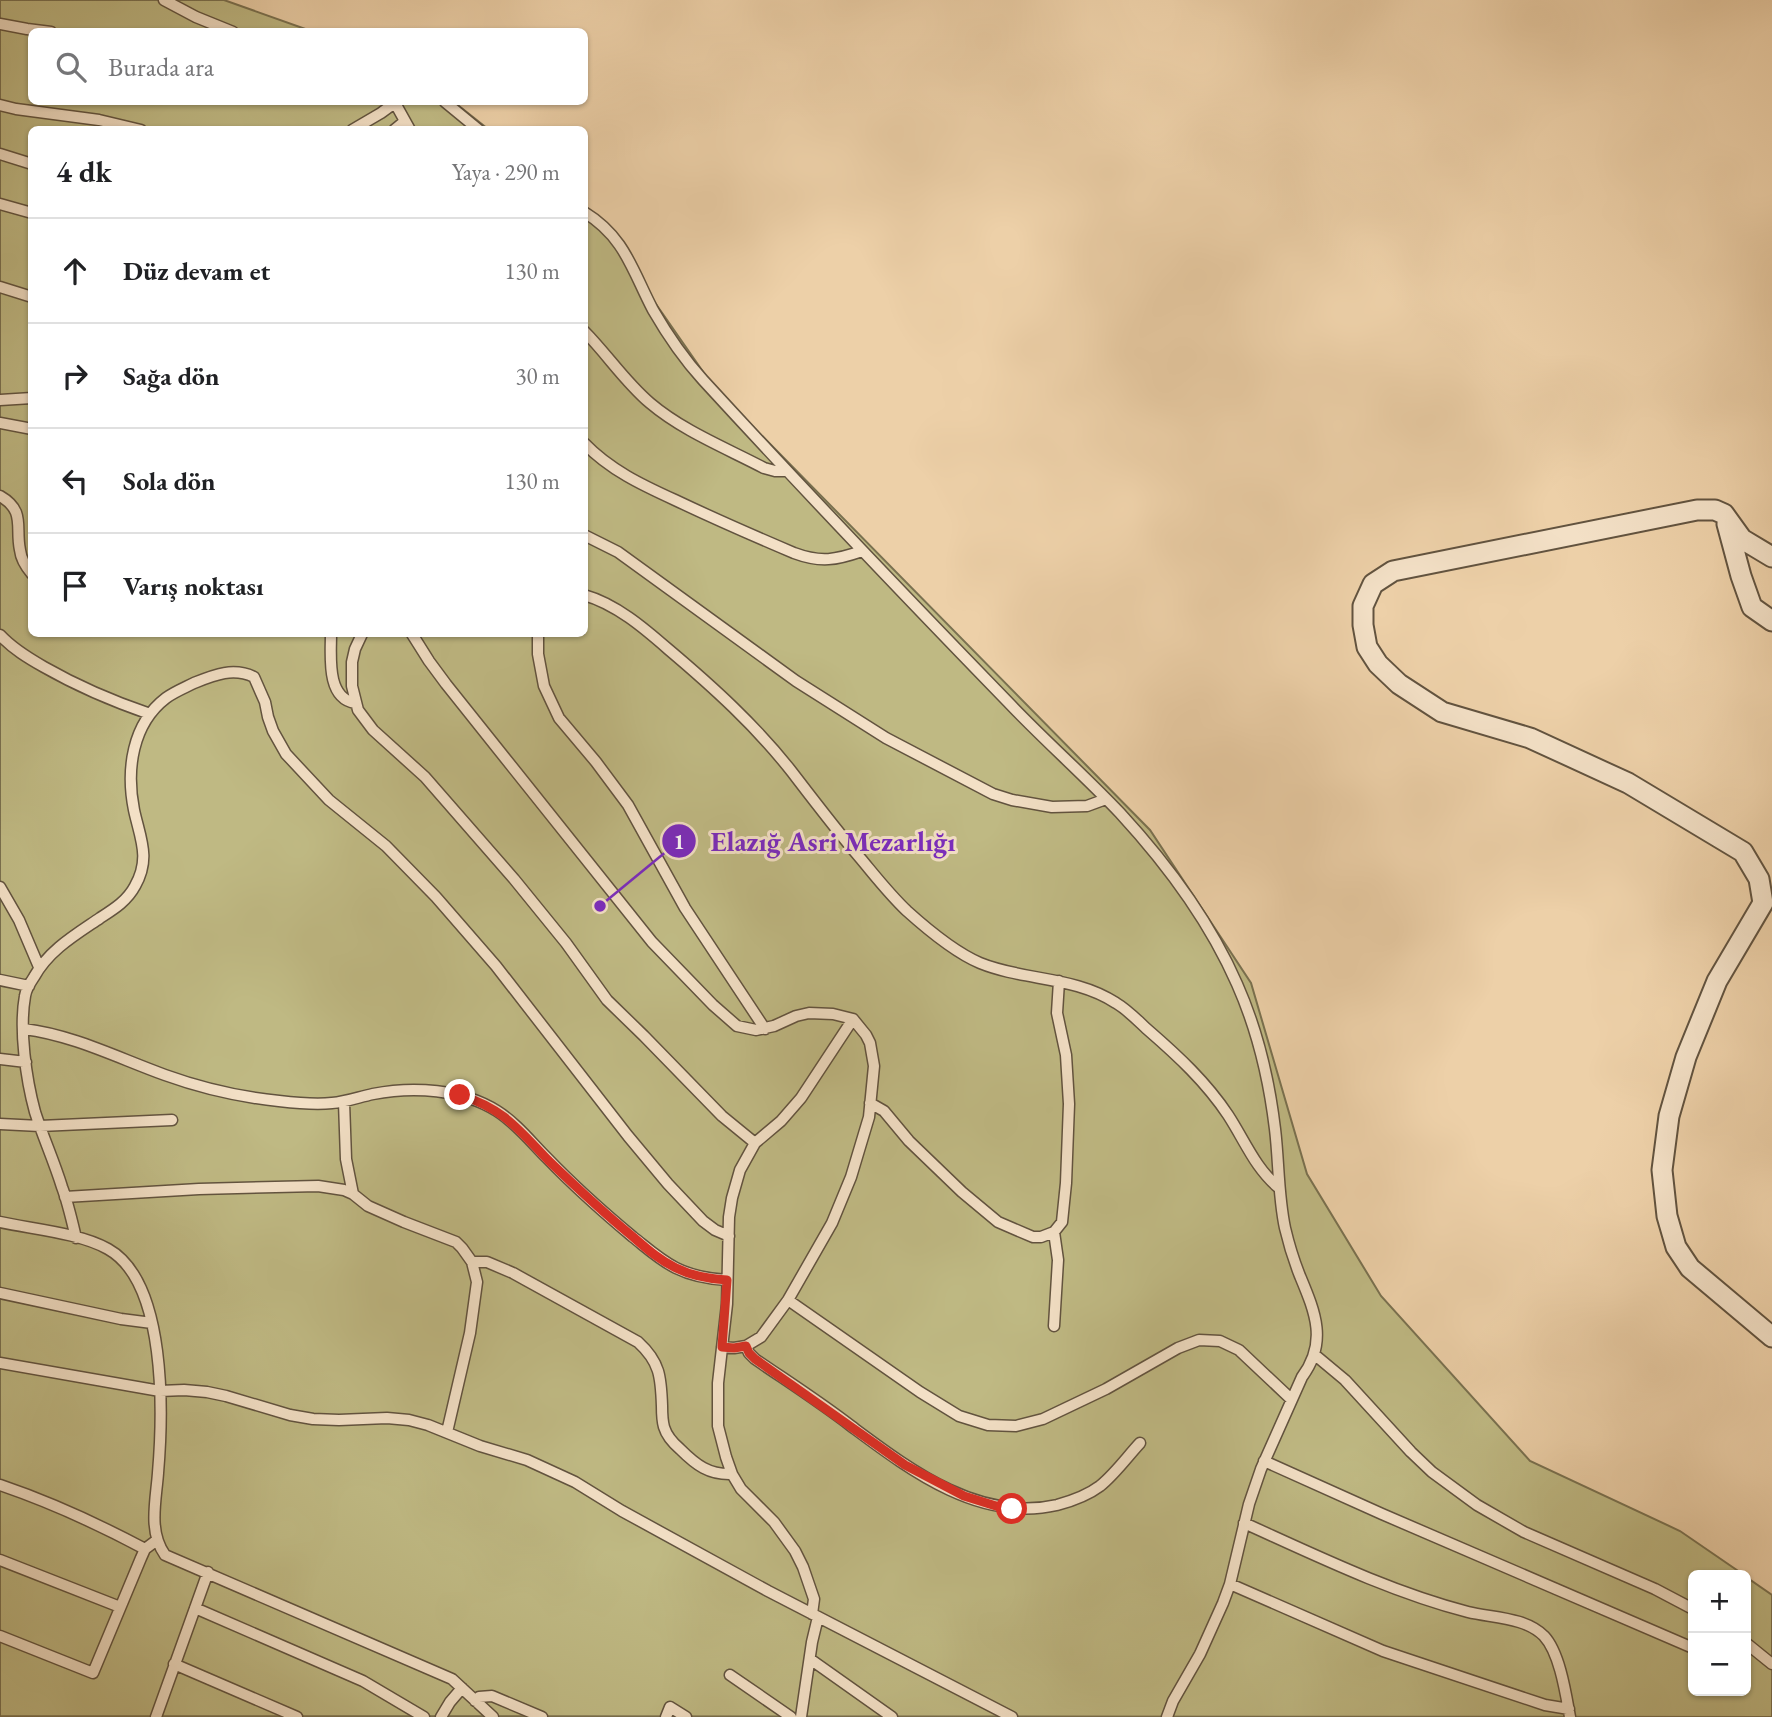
<!DOCTYPE html>
<html lang="tr">
<meta charset="utf-8">
<style>
body{margin:0;font-family:"EB Garamond",serif;background:#f6f6f6;color:#202124}
.controls{position:absolute;right:21px;bottom:21px;display:grid;overflow:hidden;border-radius:10px;box-shadow:0 2px 5px #0004}
.controls button{width:63px;height:63px;display:grid;place-items:center;padding:0;border:0;border-bottom:2px solid #e0e0e0;background:#fff;color:#202124;font:35px sans-serif}
.stop{position:absolute;width:21px;height:21px;margin:-16px;border:5px solid #d93025;border-radius:50%;background:#fff}
.stop.end{background:#d93025;border-color:#fff;box-shadow:0 2px 7px #0008}
.list{margin:0;padding:0;list-style:none}
h2{display:flex;justify-content:space-between;align-items:center;height:91px;margin:0;padding:0 28px;font-size:30px}
h2 small{font-size:23px;font-weight:400;color:#757577}
.list li{display:grid;grid-template-columns:46px 1fr auto;gap:21px;align-items:center;box-sizing:border-box;height:105px;padding:0 28px;border-top:2px solid #e0e0e0}
.list b{display:block;font-size:26px;white-space:nowrap}
.list em{font-size:23px;font-style:normal;color:#757577}
.icon{flex:none;width:38px;height:38px;fill:none;stroke:currentColor;stroke-width:2;stroke-linecap:round;stroke-linejoin:round}
.map{position:relative;flex:none;width:1772px;height:1717px;overflow:hidden}
.search{position:absolute;background:#fff;box-shadow:0 2px 5px #0004;left:28px;top:28px;width:560px;height:77px;display:flex;align-items:center;gap:18px;box-sizing:border-box;padding:0 24px;border-radius:10px;color:#757577;font-size:26px}
.panel{position:absolute;background:#fff;box-shadow:0 2px 5px #0004;left:28px;top:126px;width:560px;height:511px;border-radius:10px}
.map>svg:first-child{display:block}
.green{fill:#bfb983;stroke:#7a7150;stroke-width:2}
.lines{fill:none;stroke-linecap:round;stroke-linejoin:round}
.lane-casing{stroke:#62533f;stroke-width:13}
.street-casing{stroke:#62533f;stroke-width:23}
.lane{stroke:#f3e0c6;stroke-width:10}
.street{stroke:#f3e0c6;stroke-width:19}
.route{stroke:#d93025;stroke-width:9}
.leader{fill:none;stroke:#7b2cbf;stroke-width:2.5}
.callout-dot{fill:#7b2cbf;stroke:#f3e0c6;stroke-width:2.5}
.mark-label{font-size:21px;text-anchor:middle;font-weight:bold;fill:#fff}
.callout-label{font-size:28px;text-anchor:middle;font-weight:bold;fill:#7b2cbf;stroke:#f3e0c6;stroke-width:6;stroke-linejoin:round;paint-order:stroke}
</style>
<div class="map">
<svg width="1772" height="1717" viewBox="0 0 1772 1717">
<rect width="100%" height="100%" fill="#edd0a8"/>
<filter id="stains"><feTurbulence type="fractalNoise" baseFrequency=".00286" numOctaves="4"/><feColorMatrix values="0 0 0 0 .2 0 0 0 0 .09 0 0 0 0 .02 0 0 0 .5 -.17"/></filter>
<radialGradient id="worn" r=".72"><stop offset=".6" stop-color="#630" stop-opacity="0"/><stop offset="1" stop-color="#630" stop-opacity=".3"/></radialGradient>
<path class="green" d="M0,0H224L311,31L32,32V102H454L488,129L32,130V634H584L585,209L596,218L713,386L1150,830L1251,983L1307,1174L1381,1296L1530,1461L1680,1531L1744,1575H1693V1691H1746V1577L1772,1595V1717L0,1716Z"/>
<g class="lines">
<defs>
<path id="lane" d="M164,0L196,17L233,32
M0,24L27,29L51,32
M445,102L479,130
M395,103L410,130
M0,105L16,109L99,120L141,130
M352,130L381,113L396,102
M394,130L405,121
M0,154L32,164
M0,204L32,213
M584,212C625,237 632,270 653,310C668,336 682,357 703,380C803,489 905,596 1008,702C1044,740 1084,775 1120,813C1167,864 1209,920 1237,984C1257,1029 1269,1079 1275,1129C1279,1162 1278,1195 1285,1228C1289,1245 1294,1261 1300,1276C1315,1312 1328,1342 1302,1377L1261,1469L1249,1504L1230,1584L1223,1603L1200,1654L1173,1701L1167,1717
M0,287L32,297
M584,331C607,354 625,382 650,403C683,431 726,448 764,468L775,471H787
M0,400L32,398
M0,423L32,429
M584,443C610,470 642,485 675,500C715,519 754,536 794,553C821,563 836,560 862,551
M0,496C26,511 15,527 20,550C21,559 26,567 32,574
M584,535L618,552L796,681L886,738L993,794L1012,800L1052,807L1087,806L1106,799
M584,595C616,604 644,628 668,649C713,687 756,726 792,772C815,802 837,831 861,859C876,877 890,895 907,911C927,929 954,952 980,963C1024,981 1075,976 1116,1003C1128,1010 1138,1021 1148,1030C1178,1056 1206,1082 1228,1115C1245,1141 1255,1168 1279,1188
M331,634C331,656 326,698 355,703
M362,634L355,649L352,662V686L358,710L373,730L425,777L514,879L566,943L607,1000L644,1036L722,1116L755,1143
M412,634L429,661L446,684L652,942L713,1005L737,1026L756,1030L774,1026L796,1016L809,1013L833,1014L853,1019L866,1035L870,1043L874,1066L869,1117L851,1177L832,1223L788,1300L761,1337L746,1346L734,1348L722,1347
M538,634V654L544,686L559,718L596,762L628,805L685,908L765,1029
M0,635C13,649 28,658 44,667C79,687 112,701 150,714
M0,887L19,920L39,967
M0,980L29,986
M24,1029C73,1035 118,1058 165,1075C201,1088 240,1097 279,1101C296,1103 315,1105 332,1103C346,1102 359,1097 373,1094C413,1086 462,1089 497,1111C516,1123 531,1142 547,1158C574,1186 603,1212 633,1237C647,1248 660,1260 676,1268C692,1276 709,1279 727,1280
M0,1059L26,1062
M344,1102L346,1159L353,1194
M870,1103L884,1111L909,1141L962,1192L998,1222L1033,1237H1041L1054,1232L1062,1222L1066,1183L1069,1104L1066,1055L1057,1013L1059,981
M0,1124L40,1126L172,1120
M65,1197L199,1189L318,1186L344,1190L353,1194L368,1206L404,1222L456,1242L462,1248L472,1262L477,1282L470,1333L447,1432
M0,1222C32,1229 80,1233 108,1249C167,1282 163,1414 158,1473C156,1501 148,1531 165,1555L452,1679L493,1717
M1054,1232L1058,1260L1054,1326
M76,1238C72,1221 68,1203 62,1187C54,1161 43,1137 35,1112C26,1079 19,1029 25,996C26,989 30,983 34,977C49,950 75,935 100,918C114,909 127,901 135,886C151,858 140,838 134,810C126,770 132,724 166,698C174,692 184,688 194,683C214,675 233,667 254,677L265,702L268,717L273,731L286,754L329,800L386,846L436,897L496,966L628,1136L668,1184L703,1221L715,1230L729,1236
M472,1262H487L513,1273L638,1342C660,1362 661,1377 662,1406C662,1413 662,1420 664,1427C667,1437 673,1443 680,1449C696,1465 709,1475 732,1474
M0,1293L121,1319L152,1323
M788,1300L920,1392L959,1416L988,1425L1016,1426L1043,1419L1106,1389L1178,1348L1199,1340L1220,1341L1239,1350L1291,1399
M746,1346L749,1353L755,1359C787,1381 820,1402 851,1426C909,1469 979,1523 1057,1505C1072,1501 1088,1495 1100,1486C1115,1474 1127,1457 1140,1443
M1315,1355L1345,1380L1411,1452L1432,1472L1477,1505L1524,1532L1655,1589L1693,1609
M0,1363L160,1391L184,1390L207,1392L226,1396L290,1415L313,1419L339,1420L387,1418L409,1420L428,1425L480,1446L527,1460L575,1482L622,1511L768,1591L1012,1717
M1264,1461L1382,1514L1693,1648
M0,1485C50,1502 98,1524 145,1549
M1244,1523C1317,1556 1391,1592 1468,1612C1493,1618 1525,1617 1544,1636C1560,1653 1566,1695 1570,1717
M0,1560L120,1607
M1230,1584L1383,1651L1545,1705L1569,1709
M195,1608L363,1681L424,1717
M812,1614L814,1599L803,1567L795,1551L774,1522L741,1489L732,1474L726,1457L718,1426V1383L727,1304L729,1217L732,1198L740,1170L755,1143L781,1121L801,1098L853,1019
M0,1636L93,1673L141,1558L145,1549L157,1540
M1746,1643L1772,1664
M810,1659L892,1717
M174,1664L297,1717
M730,1675L791,1717
M475,1701L479,1697L492,1696L542,1717
M156,1717L208,1572
M441,1717L450,1702L462,1688
M666,1717L670,1707L686,1717
M801,1717L812,1642L818,1617"/>
<path id="street" d="M1727,524L1741,576L1752,607L1772,621
M1772,557L1742,539L1724,514L1715,510H1697L1393,571L1373,584L1363,606V625L1367,647L1378,664L1399,684L1442,712L1530,738L1628,783L1743,852L1759,879L1763,903L1717,981L1686,1057L1669,1116L1662,1170L1667,1216L1676,1247L1690,1268L1772,1337"/>
</defs>
<use href="#lane" class="lane-casing"/>
<use href="#street" class="street-casing"/>
<use href="#lane" class="lane"/>
<use href="#street" class="street"/>
</g>
<g class="lines">
<path class="route" d="M460,1095C504,1109 518,1129 549,1161C576,1187 604,1213 632,1236C646,1248 659,1260 676,1268C692,1276 709,1279 727,1280L722,1347L734,1348L746,1346L749,1353L755,1359L905,1465L964,1496L996,1506L1012,1509"/>
</g>
<path class="leader" d="M600 906L679 841"/>
<g class="callout-dot">
<circle cx="600" cy="906" r="7"/>
<circle cx="679" cy="841" r="18"/>
</g>
<g class="mark-label">
<text x="679" y="849">1</text>
</g>
<g class="callout-label">
<text x="833" y="851">Elazığ Asri Mezarlığı</text>
</g>
<rect width="100%" height="100%" filter="url(#stains)"/>
<rect width="100%" height="100%" fill="url(#worn)"/>
</svg>
<div class="controls">
<button>+</button>
<button>−</button>
</div>
<div class="stop" style="left:1012px;top:1509px"></div>
<div class="stop end" style="left:460px;top:1095px"></div>
<div class="search"><svg class="icon" aria-label="search" viewBox="0 0 24 24"><circle cx="10" cy="10" r="6"/><path d="M15 15l6 6"/></svg>Burada ara</div>
<section class="panel">
<h2>4 dk<small>Yaya · 290 m</small></h2>
<ul class="list">
<li><svg class="icon" aria-label="ahead" viewBox="0 0 24 24"><path d="M12 20V5M6 11l6-6 6 6"/></svg><div><b>Düz devam et</b></div><em>130 m</em></li>
<li><svg class="icon" aria-label="right" viewBox="0 0 24 24"><path d="M7 20v-9h11M14 6l5 5-5 5"/></svg><div><b>Sağa dön</b></div><em>30 m</em></li>
<li><svg class="icon" aria-label="left" viewBox="0 0 24 24"><path d="M17 20v-9H6M10 6l-5 5 5 5"/></svg><div><b>Sola dön</b></div><em>130 m</em></li>
<li><svg class="icon" aria-label="arrive" viewBox="0 0 24 24"><path d="M6 21V4h12l-3 4 3 4H6"/></svg><div><b>Varış noktası</b></div></li>
</ul>
</section>
</div>
